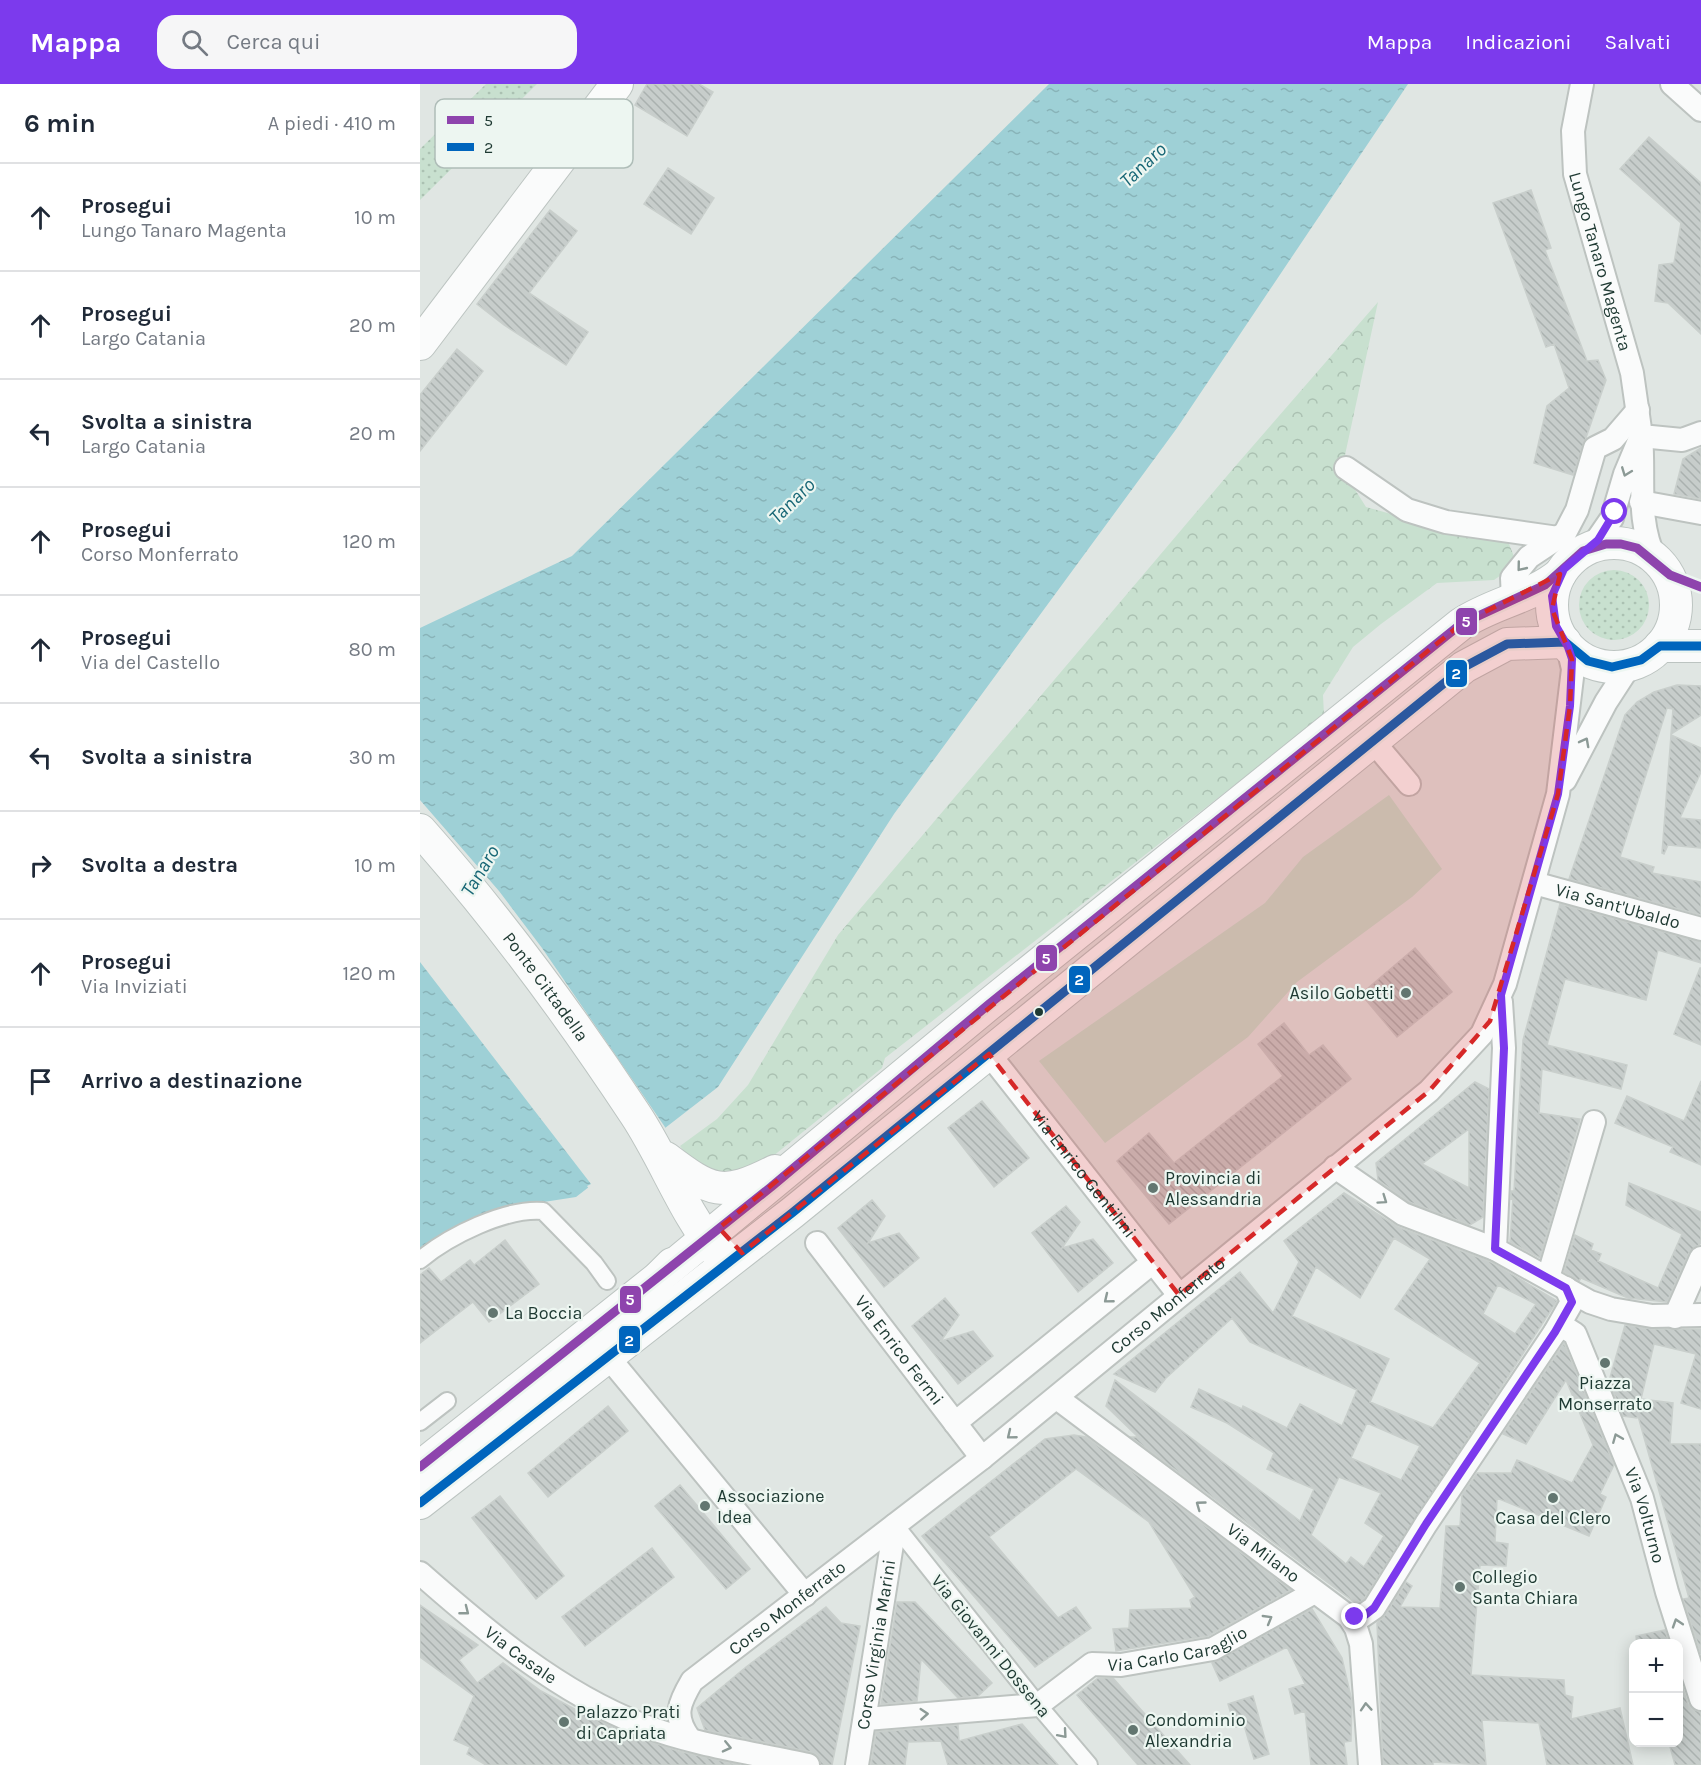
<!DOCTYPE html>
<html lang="it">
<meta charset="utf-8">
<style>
body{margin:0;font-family:Karla,sans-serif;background:#f6f6f7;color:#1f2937}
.controls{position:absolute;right:18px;bottom:18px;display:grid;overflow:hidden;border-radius:12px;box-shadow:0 3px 15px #0003}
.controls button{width:54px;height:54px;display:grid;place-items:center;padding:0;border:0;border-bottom:2px solid #e0e1e3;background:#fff;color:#1f2937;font:30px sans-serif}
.stop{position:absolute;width:18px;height:18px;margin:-14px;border:4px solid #7c3aed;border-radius:50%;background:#fff}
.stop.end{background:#7c3aed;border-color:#fff;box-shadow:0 2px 6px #0008}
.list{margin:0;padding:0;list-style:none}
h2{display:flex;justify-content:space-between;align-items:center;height:78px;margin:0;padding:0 24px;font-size:26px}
h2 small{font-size:20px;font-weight:400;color:#747a83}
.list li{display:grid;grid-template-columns:39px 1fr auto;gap:18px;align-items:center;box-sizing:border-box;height:108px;padding:0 24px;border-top:2px solid #e0e1e3}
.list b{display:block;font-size:22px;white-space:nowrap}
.list p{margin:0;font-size:20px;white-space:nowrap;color:#747a83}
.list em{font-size:20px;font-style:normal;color:#747a83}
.icon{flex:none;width:33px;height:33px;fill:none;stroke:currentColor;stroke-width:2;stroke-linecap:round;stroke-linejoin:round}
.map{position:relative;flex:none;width:1281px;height:1681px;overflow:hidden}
header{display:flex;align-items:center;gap:36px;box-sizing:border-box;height:84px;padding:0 30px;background:#7c3aed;color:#fff}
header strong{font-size:28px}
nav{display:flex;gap:33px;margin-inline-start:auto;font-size:21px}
.search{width:420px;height:54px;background:#f6f6f7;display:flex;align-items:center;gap:15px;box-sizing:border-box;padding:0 21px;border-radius:18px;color:#747a83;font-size:22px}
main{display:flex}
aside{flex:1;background:#fff}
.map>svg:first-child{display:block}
.grass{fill:url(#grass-dots)}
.park{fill:url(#park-crowns)}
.garden{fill:#c8e0cf}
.water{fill:url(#water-ripples)}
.pier{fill:#e0e6e3}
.building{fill:url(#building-back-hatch);stroke:#c9cfcc;stroke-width:1.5;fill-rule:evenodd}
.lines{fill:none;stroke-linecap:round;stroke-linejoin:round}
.pedestrian-casing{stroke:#bdc3c0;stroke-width:20}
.minor-casing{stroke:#bdc3c0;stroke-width:26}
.secondary-casing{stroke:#bcc4c1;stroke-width:34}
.pedestrian{stroke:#fafbfb;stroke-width:16}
.minor{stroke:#fafbfb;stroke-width:22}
.secondary{stroke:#fafbfb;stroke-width:32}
.bus-1-casing{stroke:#edf6f1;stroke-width:14}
.bus-2-casing{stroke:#edf6f1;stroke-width:14}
.bus-1{stroke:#8e44ad;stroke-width:9}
.bus-2{stroke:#0065bd;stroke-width:9}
.oneway{stroke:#8c9a96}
.route{stroke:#7c3aed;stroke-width:8}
.marked{fill:#d62828;fill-opacity:0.2;stroke:#d62828;stroke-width:4.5;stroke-dasharray:12 8;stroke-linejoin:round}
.poi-dot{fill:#627670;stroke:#edf6f1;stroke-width:2}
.bus-dot{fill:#1e3932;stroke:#edf6f1;stroke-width:2}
.labels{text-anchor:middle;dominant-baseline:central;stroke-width:4.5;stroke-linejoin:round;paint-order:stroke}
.street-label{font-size:18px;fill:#1e3932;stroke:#edf6f1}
.poi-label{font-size:18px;fill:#1e3932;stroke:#edf6f1;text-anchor:start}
.water-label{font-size:20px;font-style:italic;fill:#186776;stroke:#edf6f1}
.key{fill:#edf6f1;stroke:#afbdb8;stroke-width:1.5}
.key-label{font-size:16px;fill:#1e3932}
.line-badge{stroke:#edf6f1;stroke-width:2}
.badge-label{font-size:16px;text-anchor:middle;font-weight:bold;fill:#fff}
</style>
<header>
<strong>Mappa</strong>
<div class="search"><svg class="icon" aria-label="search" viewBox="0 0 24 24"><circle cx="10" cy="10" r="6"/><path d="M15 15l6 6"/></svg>Cerca qui</div>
<nav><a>Mappa</a><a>Indicazioni</a><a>Salvati</a></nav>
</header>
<main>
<aside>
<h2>6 min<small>A piedi · 410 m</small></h2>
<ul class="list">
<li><svg class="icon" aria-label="ahead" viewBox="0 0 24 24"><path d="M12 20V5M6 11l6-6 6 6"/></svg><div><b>Prosegui</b><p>Lungo Tanaro Magenta</p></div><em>10 m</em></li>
<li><svg class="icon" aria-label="ahead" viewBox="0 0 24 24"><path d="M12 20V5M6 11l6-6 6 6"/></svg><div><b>Prosegui</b><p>Largo Catania</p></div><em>20 m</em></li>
<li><svg class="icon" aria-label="left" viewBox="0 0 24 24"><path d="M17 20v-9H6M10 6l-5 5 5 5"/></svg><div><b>Svolta a sinistra</b><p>Largo Catania</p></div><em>20 m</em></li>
<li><svg class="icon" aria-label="ahead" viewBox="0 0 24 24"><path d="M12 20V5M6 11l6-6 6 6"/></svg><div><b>Prosegui</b><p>Corso Monferrato</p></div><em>120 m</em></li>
<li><svg class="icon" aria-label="ahead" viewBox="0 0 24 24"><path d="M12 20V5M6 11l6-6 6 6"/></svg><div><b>Prosegui</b><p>Via del Castello</p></div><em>80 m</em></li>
<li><svg class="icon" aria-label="left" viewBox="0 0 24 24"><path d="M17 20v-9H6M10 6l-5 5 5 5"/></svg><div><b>Svolta a sinistra</b></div><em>30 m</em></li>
<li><svg class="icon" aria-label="right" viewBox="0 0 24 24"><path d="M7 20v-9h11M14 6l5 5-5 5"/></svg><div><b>Svolta a destra</b></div><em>10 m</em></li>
<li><svg class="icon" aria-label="ahead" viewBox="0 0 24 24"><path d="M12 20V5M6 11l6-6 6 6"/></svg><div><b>Prosegui</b><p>Via Inviziati</p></div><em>120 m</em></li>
<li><svg class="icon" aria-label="arrive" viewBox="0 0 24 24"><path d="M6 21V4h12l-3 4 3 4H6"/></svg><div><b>Arrivo a destinazione</b></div></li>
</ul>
</aside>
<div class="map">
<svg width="1281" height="1681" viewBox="0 0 1281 1681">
<defs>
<pattern id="grass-dots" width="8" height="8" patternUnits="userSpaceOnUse" patternTransform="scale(1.5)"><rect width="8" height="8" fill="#c8e0cf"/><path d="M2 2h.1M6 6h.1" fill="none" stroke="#abc1b2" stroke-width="1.8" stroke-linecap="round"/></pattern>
<pattern id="park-crowns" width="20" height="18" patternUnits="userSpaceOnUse" patternTransform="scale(1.5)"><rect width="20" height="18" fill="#c8e0cf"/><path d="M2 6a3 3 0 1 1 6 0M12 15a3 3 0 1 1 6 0" fill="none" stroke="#abc1b2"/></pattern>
<pattern id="water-ripples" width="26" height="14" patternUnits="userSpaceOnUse" patternTransform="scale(1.5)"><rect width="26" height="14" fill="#9ed0d6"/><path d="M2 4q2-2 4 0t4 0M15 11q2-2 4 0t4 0" fill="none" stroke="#88b3b8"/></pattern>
<pattern id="building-back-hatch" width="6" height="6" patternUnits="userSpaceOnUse" patternTransform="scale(1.5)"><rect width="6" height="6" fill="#c7cdcb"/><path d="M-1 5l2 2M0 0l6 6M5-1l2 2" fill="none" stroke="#aab1af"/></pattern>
</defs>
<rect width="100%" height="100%" fill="#e0e6e3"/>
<path class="grass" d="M66,0H117L0,116V65Z
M1159 521a35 35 0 1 1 70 0a35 35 0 1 1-70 0Z"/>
<path class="park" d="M958,218L922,385L946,423L1007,440L1087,455L1097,480L1074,496L1017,499L961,540L933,563L903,611L904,631L465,974L462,984L342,1081L299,1098L268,1072L260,1062L297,1035L328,1001L418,851L812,386Z"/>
<path class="garden" d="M969,711L1022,785L992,813L877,898L828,953L685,1059L619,977L845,819L883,773Z"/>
<path class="water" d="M629,0H988L757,344L474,730L298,1003L156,1113L98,1122L0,1168V544L152,472Z"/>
<path class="pier" d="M0,716L79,807L122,864L247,1046L170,1106L167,1102L171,1100L0,878Z"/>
<path class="building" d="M227,0H279L293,8L267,52L215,21Z
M1229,53L1281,99V250L1248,219L1235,217L1239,181L1254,179L1261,139L1200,85Z
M248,84L294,114L271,150L224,120Z
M1111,106L1131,164L1125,166L1167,277L1178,276L1186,296L1153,391L1114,379L1127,322L1149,304L1134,260L1126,263L1073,119Z
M130,126L157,147L109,209L168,248L146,281L84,241L57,220Z
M37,265L63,287L0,367V311Z
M1281,364V415L1254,410L1263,375Z
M1257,601L1281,602V631L1251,650L1253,625L1247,624L1200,773L1234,783L1232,789L1281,798V831L1149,795L1205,631L1217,618L1234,608Z
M1251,651L1281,664V688L1260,734L1281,736V764L1248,761L1244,770L1242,769Z
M1140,820L1281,858V879L1238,866L1226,916L1145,895L1127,961L1207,981L1201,1005L1122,985L1119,1029L1160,1035L1120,1174L1090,1158L1093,1114L1091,1115V1107H1094L1103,956Z
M995,864L1032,908L977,953L941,910Z
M1280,884H1281V961L1254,950Z
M864,939L889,971L903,961L931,995L749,1140L697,1077L729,1049L754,1079L863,992L838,960Z
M1281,997V1081L1250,1068L1253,1063L1195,1039L1207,1012L1264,1037Z
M1055,998L1069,1005L1063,1133L1050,1141L989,1118L958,1096L956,1079ZM1049,1045V1104L1002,1080Z
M562,1017L609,1074L574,1103L528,1044Z
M1209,1099L1281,1128V1159L1269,1169L1247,1218L1208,1214L1161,1194L1159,1197L1144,1188L1155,1151L1173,1160L1171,1166L1181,1170L1178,1177L1238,1204L1262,1150L1206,1121Z
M924,1109L978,1143L1071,1178L1137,1217L944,1515L937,1520L711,1353H718L686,1322L695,1296L880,1437L894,1405L847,1385L854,1369L807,1339L771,1323L779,1305L822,1325L823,1322L867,1344L880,1320L922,1342L937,1306L830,1258L812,1234L746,1294L735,1308L694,1290L820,1188L853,1229L879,1178L864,1157ZM974,1154L1010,1175L975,1225L1060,1279L1013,1344L950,1318L969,1275L872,1232L896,1183L940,1214ZM1078,1201L1116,1220L1095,1250L1063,1230ZM947,1339L1000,1362L981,1396L931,1374ZM919,1393L961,1409L945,1439L964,1452L944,1483L931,1473L926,1480L891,1451Z
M452,1116L465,1132L448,1159L479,1149L499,1174L464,1203L418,1144Z
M646,1122L660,1138L642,1164L673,1155L693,1179L658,1208L612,1149Z
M85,1156L119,1200L69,1238L53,1218L0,1259V1191L9,1184L21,1198L50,1176L54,1181Z
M525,1214L539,1231L521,1257L553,1247L573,1272L538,1300L492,1242Z
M1205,1241L1232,1245H1281V1325L1261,1319L1276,1270L1234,1260L1221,1315L1253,1319L1250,1360H1281V1570L1263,1515L1269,1514L1218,1332L1217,1334L1203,1332L1189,1297Z
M1144,1259L1194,1381L1180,1410L1186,1413L1169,1452L1077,1414L1075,1458L1088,1460L1086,1482L1060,1481L1051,1591L1144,1596L1145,1611L1153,1613L1151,1635L1200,1624L1213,1681H1127L1119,1639L1062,1636L1066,1681L1013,1678V1681H963L957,1539L965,1531L986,1498L992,1502L980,1523L1020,1524L1026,1442H1040L1042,1411L1057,1389H1091L1097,1376L1152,1399L1173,1361L1146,1296L1106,1360L1083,1350Z
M188,1322L208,1347L128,1413L108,1389Z
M654,1351L666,1353L871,1506L788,1552L696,1567L693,1545L709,1544L710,1526L772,1524L770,1516L775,1513L729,1438L656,1385L569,1453L638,1534L656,1523L671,1544L615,1583L502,1452L625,1355Z
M260,1401L330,1485L306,1505L235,1422Z
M80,1412L144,1492L116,1515L52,1434Z
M232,1464L254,1493L165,1562L142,1533Z
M477,1518H495L572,1599L558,1612L538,1614L501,1575L497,1617L461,1620Z
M0,1521L58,1561L39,1576L57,1599L83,1579L121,1607L160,1628L217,1653L258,1667L320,1681H66L47,1670L50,1663L34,1656L54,1612L0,1573Z
M406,1523L421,1539L440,1542L412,1681H401L397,1671L391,1668L285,1646L277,1624L326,1583Z
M892,1525L922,1574L932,1617L931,1657L924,1658L927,1681H891L885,1627L875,1630L869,1605L885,1600L867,1563L800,1597L792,1579Z
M1245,1546L1249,1560H1217L1216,1552Z
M1258,1589L1268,1620L1272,1625L1281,1628V1681H1255L1249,1659H1258Z
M678,1594H693L770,1681H718L657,1611Z
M833,1612L849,1670L834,1675L824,1641L815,1643L808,1620Z
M602,1640L638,1681H528L521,1657L488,1658L485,1681H451L456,1648L538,1641L539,1657Z"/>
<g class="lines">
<defs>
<path id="pedestrian" d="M0,1176C29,1152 85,1124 123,1127L174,1179L187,1197
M0,1338L27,1317
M475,1441L618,1621L669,1681"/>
<g id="minor">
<path id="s1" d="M1162,0L1153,47L1155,90L1212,289L1221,352L1262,356L1281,349"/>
<path d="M1252,0L1281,26"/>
<path d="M926,384L987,426L1026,438L1138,454"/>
<path d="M1221,418L1281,429"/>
<path d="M1172,463L1192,434L1205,390L1221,352C1225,395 1216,435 1235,475"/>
<path d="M1093,515L1092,494L1109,473L1145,449L1157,426L1175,364L1193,355L1218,326"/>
<path d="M952,656L989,700"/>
<path d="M1145,696L1186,618L1210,581"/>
<path id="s2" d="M1114,799L1281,845"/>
<path id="s3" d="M569,970L759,1211"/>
<path d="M915,1083L983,1130L1075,1165L1170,1218L1191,1225L1232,1232L1281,1231"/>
<path id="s4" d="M397,1159L562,1374"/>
<path d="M1075,1165L1084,964L1081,918"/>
<path d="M1128,1194L1174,1038"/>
<path d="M1255,1233L1281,1174"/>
<path id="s5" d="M1135,1248L1144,1243L1155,1250L1222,1414L1247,1508L1281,1615"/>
<path d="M189,1274L385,1511"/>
<path id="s6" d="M637,1314L929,1533L936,1544L941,1560L950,1681"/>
<path d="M535,1339L733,1178"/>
<path id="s7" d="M0,1489C67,1548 138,1608 222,1641C274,1661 333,1669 388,1681"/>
<path d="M929,1533H941L954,1524L1006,1440L1135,1248L1152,1218L1146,1204"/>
<path id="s8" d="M446,1635L618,1621L672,1580L701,1581L793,1565L893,1509"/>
<path id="s9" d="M269,1654C253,1632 259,1619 272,1597L562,1374L1009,1007L1062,950L1085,900L1138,710L1153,585L1148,563"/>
<path id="s10" d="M437,1681L475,1441"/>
</g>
<g id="secondary">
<path d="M0,260L197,0"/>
<circle cx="1194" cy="521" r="62"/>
<path d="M1240,562H1281"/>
<path id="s11" d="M0,746C80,836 149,930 215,1030C245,1075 264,1130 299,1171"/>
<path d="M246,1074C291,1108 302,1114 355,1087"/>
<path d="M238,1194L568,921L1041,540C1072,519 1111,514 1140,490"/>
<path d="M0,1383L238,1194L252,1180"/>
<path d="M0,1419L372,1129L1044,583L1087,560L1145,558"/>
</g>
</defs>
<use href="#pedestrian" class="pedestrian-casing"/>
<use href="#minor" class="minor-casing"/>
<use href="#secondary" class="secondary-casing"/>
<use href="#pedestrian" class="pedestrian"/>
<use href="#minor" class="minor"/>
<use href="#secondary" class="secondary"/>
<defs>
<path id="bus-1" d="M0,1383L351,1103L568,921L1041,540L1125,501L1163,467L1186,460H1201L1217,464L1250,491L1281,503"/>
<path id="bus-2" d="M0,1419L372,1129L1044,583L1087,560L1145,558L1168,577L1192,583L1221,576L1240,562H1281"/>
</defs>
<use href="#bus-1" class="bus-1-casing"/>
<use href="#bus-2" class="bus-2-casing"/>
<use href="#bus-1" class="bus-1"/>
<use href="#bus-2" class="bus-2"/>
</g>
<defs><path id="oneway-chevron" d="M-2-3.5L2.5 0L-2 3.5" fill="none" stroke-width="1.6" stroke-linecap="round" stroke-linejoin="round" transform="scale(1.5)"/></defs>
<g class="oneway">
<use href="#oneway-chevron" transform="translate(1206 388) rotate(111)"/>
<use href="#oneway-chevron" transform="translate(1101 483) rotate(129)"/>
<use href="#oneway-chevron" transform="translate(1165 658) rotate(-62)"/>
<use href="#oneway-chevron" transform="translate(963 1116) rotate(35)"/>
<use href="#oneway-chevron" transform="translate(688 1215) rotate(141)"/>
<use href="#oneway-chevron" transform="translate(591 1351) rotate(141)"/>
<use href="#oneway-chevron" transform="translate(1197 1354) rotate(-112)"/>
<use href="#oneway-chevron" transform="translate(780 1421) rotate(-144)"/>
<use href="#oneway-chevron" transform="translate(45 1527) rotate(38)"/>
<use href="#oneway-chevron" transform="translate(848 1535) rotate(-30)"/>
<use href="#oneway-chevron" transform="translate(1257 1539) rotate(-108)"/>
<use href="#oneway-chevron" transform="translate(946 1623) rotate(-94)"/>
<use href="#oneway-chevron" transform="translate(504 1630) rotate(-4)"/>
<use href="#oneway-chevron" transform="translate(643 1650) rotate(49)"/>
<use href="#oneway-chevron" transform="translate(307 1663) rotate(13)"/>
</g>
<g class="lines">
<path class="route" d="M935,1533L945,1531L954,1524L1006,1440L1135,1248L1152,1218L1146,1204L1075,1165L1084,964L1081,911L1138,710L1150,622L1152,575L1148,563L1136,542L1132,512L1144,485L1178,456L1195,428"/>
</g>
<path class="marked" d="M1140,490L1132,525L1152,575L1150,622L1138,710L1070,937L1009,1007L759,1211L569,970L322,1169L299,1144L1041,540Z"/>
<g class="poi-dot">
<circle cx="986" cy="909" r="6"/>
<circle cx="733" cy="1104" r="6"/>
<circle cx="73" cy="1229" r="6"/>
<circle cx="1185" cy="1279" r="6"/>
<circle cx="1133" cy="1414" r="6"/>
<circle cx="285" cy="1422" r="6"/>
<circle cx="1040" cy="1503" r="6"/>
<circle cx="144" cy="1638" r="6"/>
<circle cx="713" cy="1646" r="6"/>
</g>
<circle class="bus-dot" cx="619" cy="928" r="5"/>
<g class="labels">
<g class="street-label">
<text stroke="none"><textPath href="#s1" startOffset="182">Lungo Tanaro Magenta</textPath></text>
<text stroke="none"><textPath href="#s2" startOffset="87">Via Sant'Ubaldo</textPath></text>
<text stroke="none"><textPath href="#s11" startOffset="201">Ponte Cittadella</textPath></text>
<text stroke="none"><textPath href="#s3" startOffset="153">Via Enrico Gentilini</textPath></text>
<text stroke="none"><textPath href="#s9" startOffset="668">Corso Monferrato</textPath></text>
<text stroke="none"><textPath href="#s4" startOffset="135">Via Enrico Fermi</textPath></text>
<text stroke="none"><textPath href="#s5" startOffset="218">Via Volturno</textPath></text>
<text stroke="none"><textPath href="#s6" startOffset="258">Via Milano</textPath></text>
<text stroke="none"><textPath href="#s9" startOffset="182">Corso Monferrato</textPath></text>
<text stroke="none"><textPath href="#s10" startOffset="122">Corso Virginia Marini</textPath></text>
<text transform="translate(571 1562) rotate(51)">Via Giovanni Dossena</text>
<text stroke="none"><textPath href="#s8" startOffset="328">Via Carlo Caraglio</textPath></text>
<text stroke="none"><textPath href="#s7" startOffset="130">Via Casale</textPath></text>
</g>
<g class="poi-label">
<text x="974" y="909" text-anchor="end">Asilo Gobetti</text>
<text x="745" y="1094">Provincia di<tspan x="745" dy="21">Alessandria</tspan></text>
<text x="85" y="1229">La Boccia</text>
<text x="1185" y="1299" text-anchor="middle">Piazza<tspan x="1185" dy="21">Monserrato</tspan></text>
<text x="297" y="1412">Associazione<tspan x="297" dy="21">Idea</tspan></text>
<text x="1133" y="1434" text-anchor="middle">Casa del Clero</text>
<text x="1052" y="1493">Collegio<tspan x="1052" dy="21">Santa Chiara</tspan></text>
<text x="156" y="1628">Palazzo Prati<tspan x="156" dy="21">di Capriata</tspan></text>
<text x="725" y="1636">Condominio<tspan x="725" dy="21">Alexandria</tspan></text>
</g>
<g class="water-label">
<text transform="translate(723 81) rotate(-43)">Tanaro</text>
<text transform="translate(372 417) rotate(-45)">Tanaro</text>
<text transform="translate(60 787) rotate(-59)">Tanaro</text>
</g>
</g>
<rect x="15" y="15" width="198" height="69" rx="9" class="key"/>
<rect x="27" y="32" width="27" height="8" fill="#8e44ad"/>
<rect x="27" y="59" width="27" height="8" fill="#0065bd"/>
<g class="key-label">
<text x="64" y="42">5</text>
<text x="64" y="69">2</text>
</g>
<g class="line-badge">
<rect x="1035" y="523" width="23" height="29" rx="6" fill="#8e44ad"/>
<rect x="1025" y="575" width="23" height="29" rx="6" fill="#0065bd"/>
<rect x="615" y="860" width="23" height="28" rx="6" fill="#8e44ad"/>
<rect x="648" y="881" width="23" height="29" rx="6" fill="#0065bd"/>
<rect x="199" y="1201" width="23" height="29" rx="6" fill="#8e44ad"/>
<rect x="198" y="1241" width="23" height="29" rx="6" fill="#0065bd"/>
</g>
<g class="badge-label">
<text x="1046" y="543">5</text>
<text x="1036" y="595">2</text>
<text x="626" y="880">5</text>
<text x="659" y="901">2</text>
<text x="210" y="1221">5</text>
<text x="209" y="1262">2</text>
</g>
</svg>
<div class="controls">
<button>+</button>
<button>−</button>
</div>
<div class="stop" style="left:1195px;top:428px"></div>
<div class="stop end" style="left:935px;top:1533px"></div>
</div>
</main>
